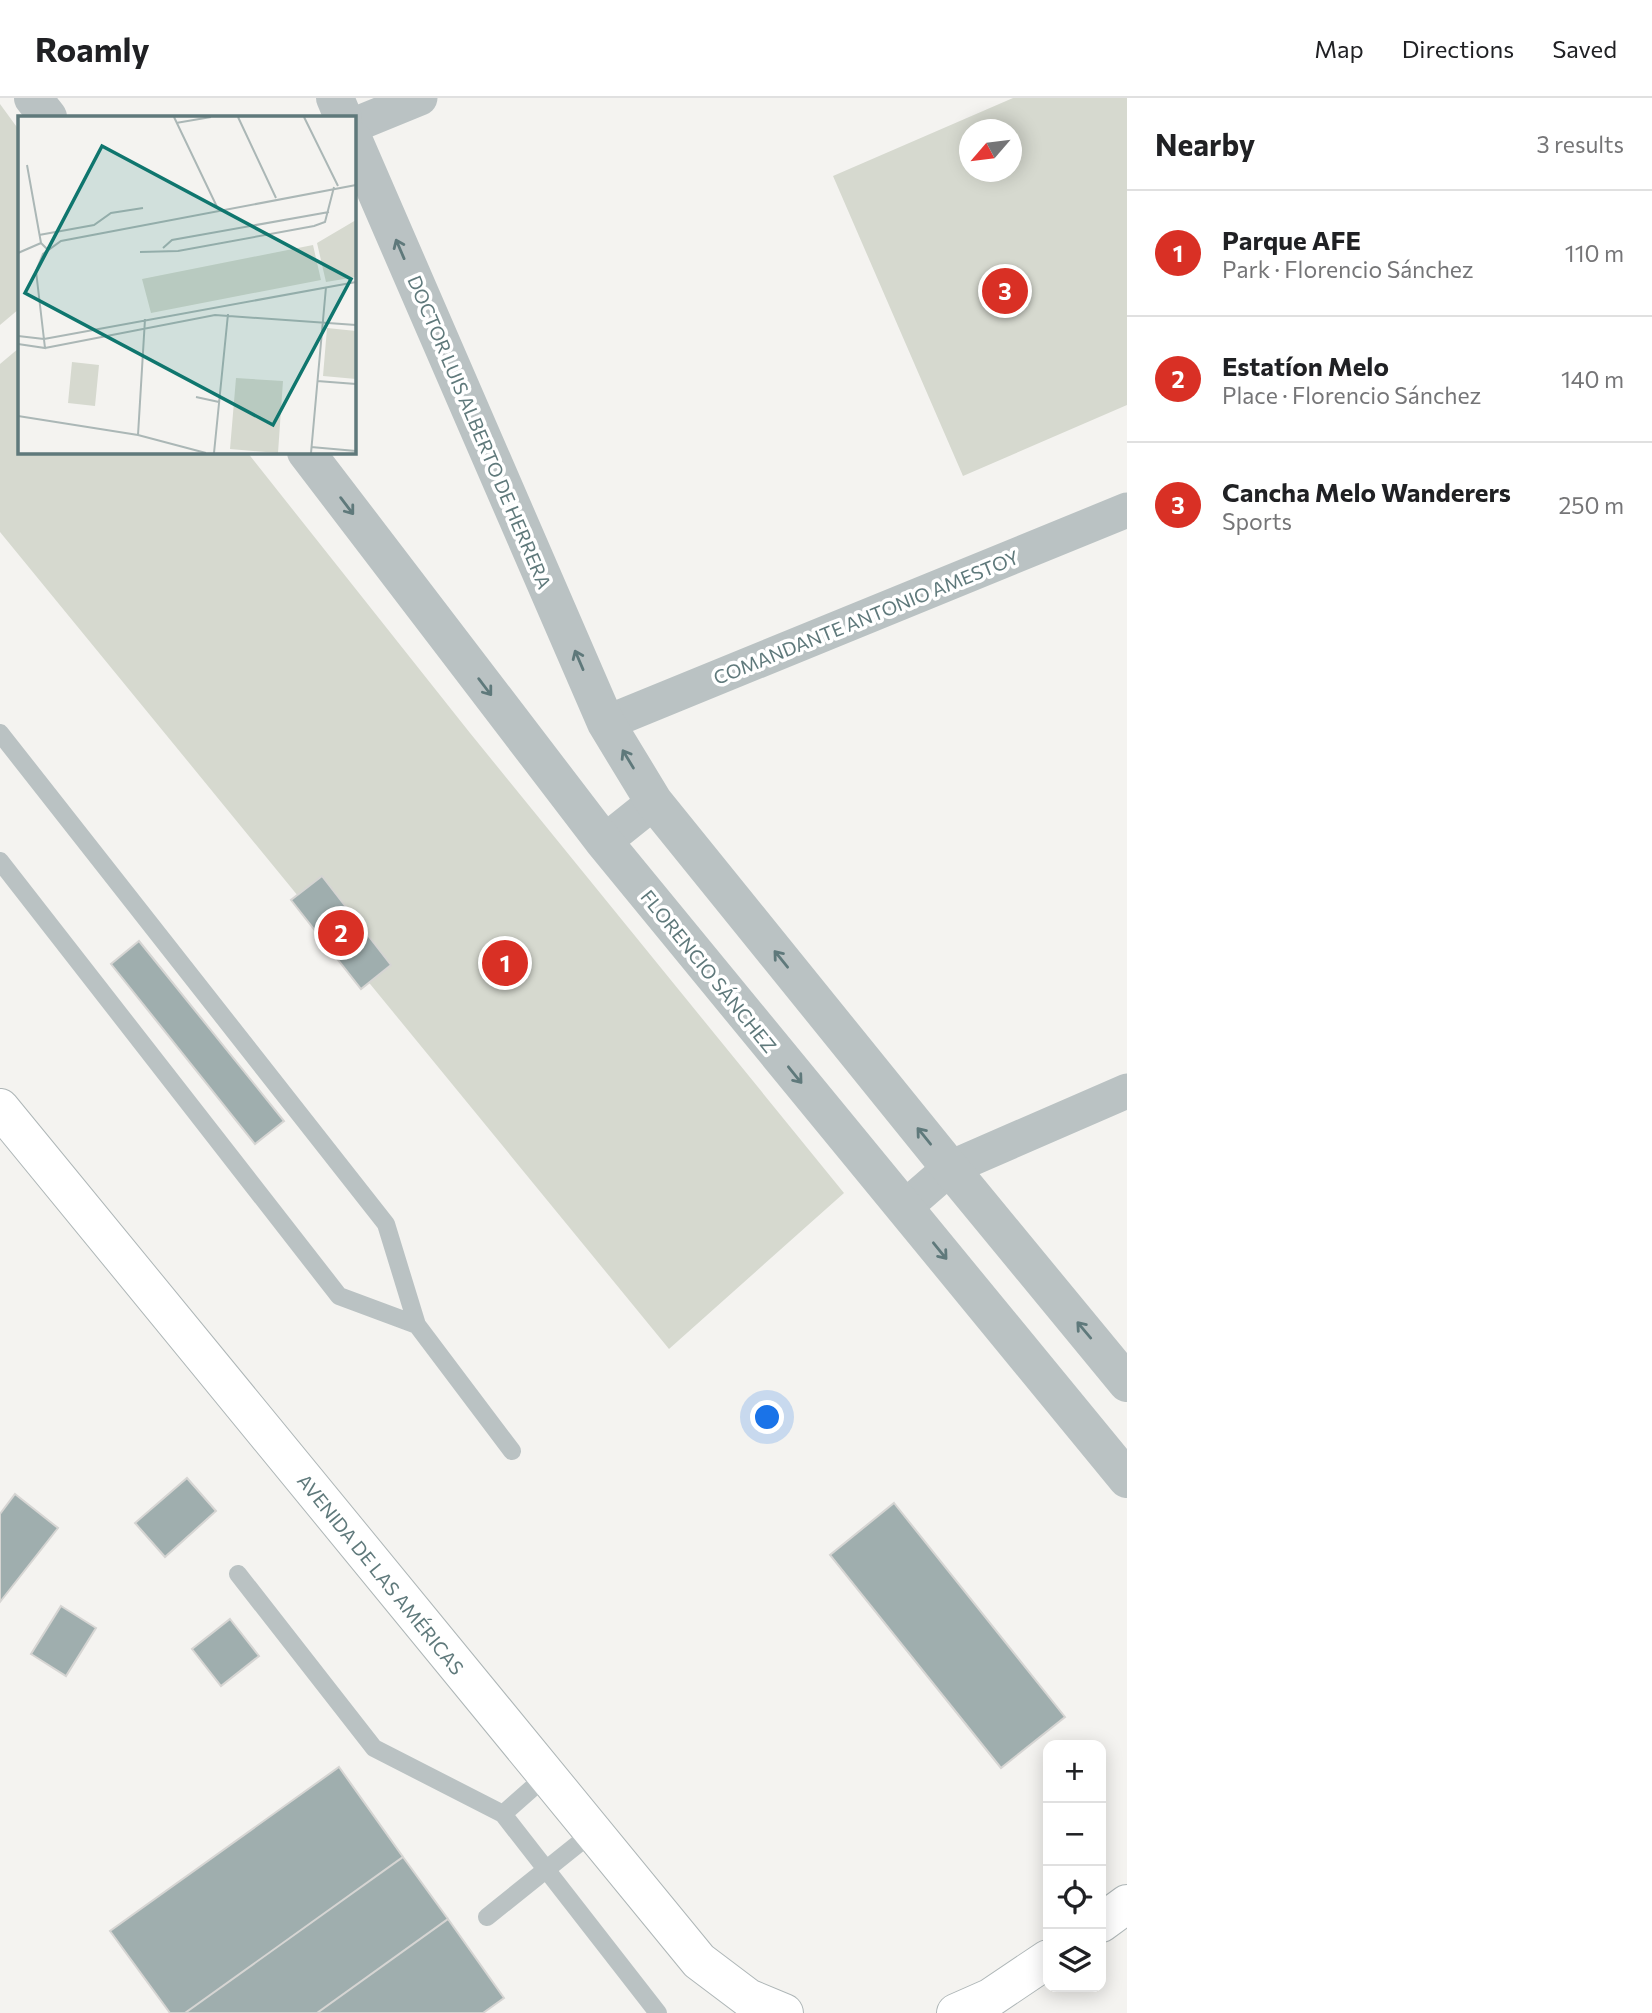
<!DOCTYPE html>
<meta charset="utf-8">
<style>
body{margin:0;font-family:Commissioner,sans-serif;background:#f2f2f2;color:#202124}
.controls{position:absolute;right:21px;bottom:21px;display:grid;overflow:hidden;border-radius:14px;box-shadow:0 4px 18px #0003}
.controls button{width:63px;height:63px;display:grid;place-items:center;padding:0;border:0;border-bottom:2px solid #e0e0e0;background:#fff;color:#202124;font:35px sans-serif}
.compass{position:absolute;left:959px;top:21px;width:63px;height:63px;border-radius:50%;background:#fff;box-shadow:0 4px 18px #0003;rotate:242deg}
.you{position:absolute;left:768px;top:1320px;width:24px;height:24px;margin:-18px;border:5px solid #fff;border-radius:50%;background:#1a73e8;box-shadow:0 0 0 10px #1a73e833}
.badge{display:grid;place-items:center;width:46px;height:46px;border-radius:50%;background:#d93025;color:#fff;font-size:23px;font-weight:700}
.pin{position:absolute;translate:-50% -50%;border:4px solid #fff;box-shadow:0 2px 7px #0006}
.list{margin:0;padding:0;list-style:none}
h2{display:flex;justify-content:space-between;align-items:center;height:91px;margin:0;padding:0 28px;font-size:30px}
h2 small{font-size:23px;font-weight:400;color:#757577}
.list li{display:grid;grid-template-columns:46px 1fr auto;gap:21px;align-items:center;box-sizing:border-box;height:126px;padding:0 28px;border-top:2px solid #e0e0e0}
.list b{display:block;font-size:26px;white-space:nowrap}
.list p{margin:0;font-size:23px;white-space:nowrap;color:#757577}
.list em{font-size:23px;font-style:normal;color:#757577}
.icon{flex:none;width:38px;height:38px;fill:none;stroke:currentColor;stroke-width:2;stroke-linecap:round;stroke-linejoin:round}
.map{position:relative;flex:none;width:1127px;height:1915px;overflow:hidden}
header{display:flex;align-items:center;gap:42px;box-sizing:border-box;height:98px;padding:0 35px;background:#fff;border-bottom:2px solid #e0e0e0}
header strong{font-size:33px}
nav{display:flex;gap:38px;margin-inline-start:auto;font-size:24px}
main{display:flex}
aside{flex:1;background:#fff}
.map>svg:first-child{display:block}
.green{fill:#d6d9cf;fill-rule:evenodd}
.building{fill:#9faeae;stroke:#d6d5d3;stroke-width:2}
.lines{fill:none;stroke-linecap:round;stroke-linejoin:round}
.primary-casing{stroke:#aeb6b7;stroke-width:40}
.service{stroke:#bac2c3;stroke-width:18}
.minor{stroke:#bac2c3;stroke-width:35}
.tertiary{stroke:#bac2c3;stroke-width:38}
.primary{stroke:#fff;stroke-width:38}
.oneway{stroke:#5f797b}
.labels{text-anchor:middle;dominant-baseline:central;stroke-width:7;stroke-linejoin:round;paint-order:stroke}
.street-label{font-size:19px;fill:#5f797b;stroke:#fff}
.inset-road{fill:none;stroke:#abb7b6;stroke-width:2}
.view{fill:#0f766e;fill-opacity:0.15;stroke:#0f766e;stroke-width:3.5}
.inset-edge{fill:none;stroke:#5f797b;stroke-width:3.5}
</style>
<header>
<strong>Roamly</strong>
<nav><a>Map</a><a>Directions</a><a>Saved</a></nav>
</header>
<main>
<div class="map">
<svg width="1127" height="1915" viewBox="0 0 1127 1915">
<rect width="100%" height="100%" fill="#f4f3f0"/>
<path class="green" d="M1013,0H1127V307L963,378L833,78ZM970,32H1012V74H970Z
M0,6L19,32V211L0,227Z
M19,250V354H247L470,635L844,1095L669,1251L0,434V266Z"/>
<path class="building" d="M322,778L391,867L361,891L291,802Z
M139,843L284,1023L255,1046L111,866Z
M187,1380L216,1413L165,1459L135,1425Z
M15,1396L58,1430L0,1504V1416Z
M894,1405L1065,1619L1001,1670L830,1457Z
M61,1508L96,1530L66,1578L31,1556Z
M230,1521L259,1558L221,1588L192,1551Z
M339,1669L403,1759L185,1915H170L110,1833Z
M403,1759L448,1821L317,1915H185Z
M448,1821L504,1900L483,1915H317Z"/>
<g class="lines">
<defs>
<path id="primary" d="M0,1010L699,1863L748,1900L784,1915
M1101,1825L1127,1806
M956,1915L990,1900L1048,1861"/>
</defs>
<use href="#primary" class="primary-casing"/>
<path class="service" d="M0,635L386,1126L417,1227L512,1353
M0,763L339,1198L417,1227
M238,1476L374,1650L503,1716L658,1915
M503,1716L546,1678
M487,1819L593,1734"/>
<path class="minor" d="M354,27L420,0
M606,625L1127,412
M604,744L654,704
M904,1110L950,1070L1127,993"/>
<path class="tertiary" d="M33,0L48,19
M335,0L343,19
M354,43L606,625L654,704L950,1070L1127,1285
M306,354L604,744L1127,1381"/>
<use href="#primary" class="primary"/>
</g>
<defs><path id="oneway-shaft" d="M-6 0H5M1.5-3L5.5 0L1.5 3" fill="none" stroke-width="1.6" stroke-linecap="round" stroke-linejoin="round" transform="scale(1.75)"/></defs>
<g class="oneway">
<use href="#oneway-shaft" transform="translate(400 151) rotate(-113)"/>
<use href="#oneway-shaft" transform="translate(347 408) rotate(53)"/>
<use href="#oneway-shaft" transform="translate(579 562) rotate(-113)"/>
<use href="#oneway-shaft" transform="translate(485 589) rotate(53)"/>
<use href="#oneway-shaft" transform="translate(628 661) rotate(-121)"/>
<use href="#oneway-shaft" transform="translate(781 861) rotate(-129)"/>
<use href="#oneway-shaft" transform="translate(795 977) rotate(51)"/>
<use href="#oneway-shaft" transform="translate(924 1038) rotate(-129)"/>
<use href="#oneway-shaft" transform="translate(940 1153) rotate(51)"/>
<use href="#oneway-shaft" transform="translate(1084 1232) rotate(-130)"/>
</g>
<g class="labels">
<g class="street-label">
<text transform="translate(480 334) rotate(67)">DOCTOR LUIS ALBERTO DE HERRERA</text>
<text transform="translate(866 519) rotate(-22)">COMANDANTE ANTONIO AMESTOY</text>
<text transform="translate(709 873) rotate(51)">FLORENCIO SÁNCHEZ</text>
<text transform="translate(381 1476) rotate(51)">AVENIDA DE LAS AMÉRICAS</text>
</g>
</g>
<g transform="translate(18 18)">
<rect width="338" height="338" fill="#f4f3f0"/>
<path d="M338,104V161L308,166L299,127ZM295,129L303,164L133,197L124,163ZM309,212L338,215V263L305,260ZM54,246L81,249L77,290L50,287ZM218,262L265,265L260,337L212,333Z" fill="#d6d9cf"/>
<path class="inset-road" d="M156,1L200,93M220,1L258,82M286,1L320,70M158,7L193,1M9,49L23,127L29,133M21,119L76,109L93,97L125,92M145,132L154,124L311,96M122,136L160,135L296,110L307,106L316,71M0,137L23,127M0,220L26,223M26,223L338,166M0,228L27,232L18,155L25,138L43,125L338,69M27,232L197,199L338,209M299,265L338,268M178,281L201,286M0,300L120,319L188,337M120,319L127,203M293,331L338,335M196,337L210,198M293,337L308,171"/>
<path class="view" d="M84,30L333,163L255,309L7,177Z"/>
<rect width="338" height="338" class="inset-edge"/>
</g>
</svg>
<div class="controls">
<button>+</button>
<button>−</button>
<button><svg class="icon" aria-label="locate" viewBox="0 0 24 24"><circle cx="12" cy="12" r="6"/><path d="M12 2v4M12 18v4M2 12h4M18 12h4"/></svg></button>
<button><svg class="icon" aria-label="layers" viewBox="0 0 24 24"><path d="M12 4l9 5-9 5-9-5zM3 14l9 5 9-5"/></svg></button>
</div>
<svg class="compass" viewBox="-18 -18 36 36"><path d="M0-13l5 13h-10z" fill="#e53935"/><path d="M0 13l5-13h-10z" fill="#757577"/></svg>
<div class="you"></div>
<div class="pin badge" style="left:505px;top:865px">1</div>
<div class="pin badge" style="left:341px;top:835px">2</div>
<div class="pin badge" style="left:1005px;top:193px">3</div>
</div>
<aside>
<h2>Nearby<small>3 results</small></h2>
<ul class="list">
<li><span class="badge">1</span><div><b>Parque AFE</b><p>Park · Florencio Sánchez</p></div><em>110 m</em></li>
<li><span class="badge">2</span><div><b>Estatíon Melo</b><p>Place · Florencio Sánchez</p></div><em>140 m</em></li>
<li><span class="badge">3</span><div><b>Cancha Melo Wanderers</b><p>Sports</p></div><em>250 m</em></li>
</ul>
</aside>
</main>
